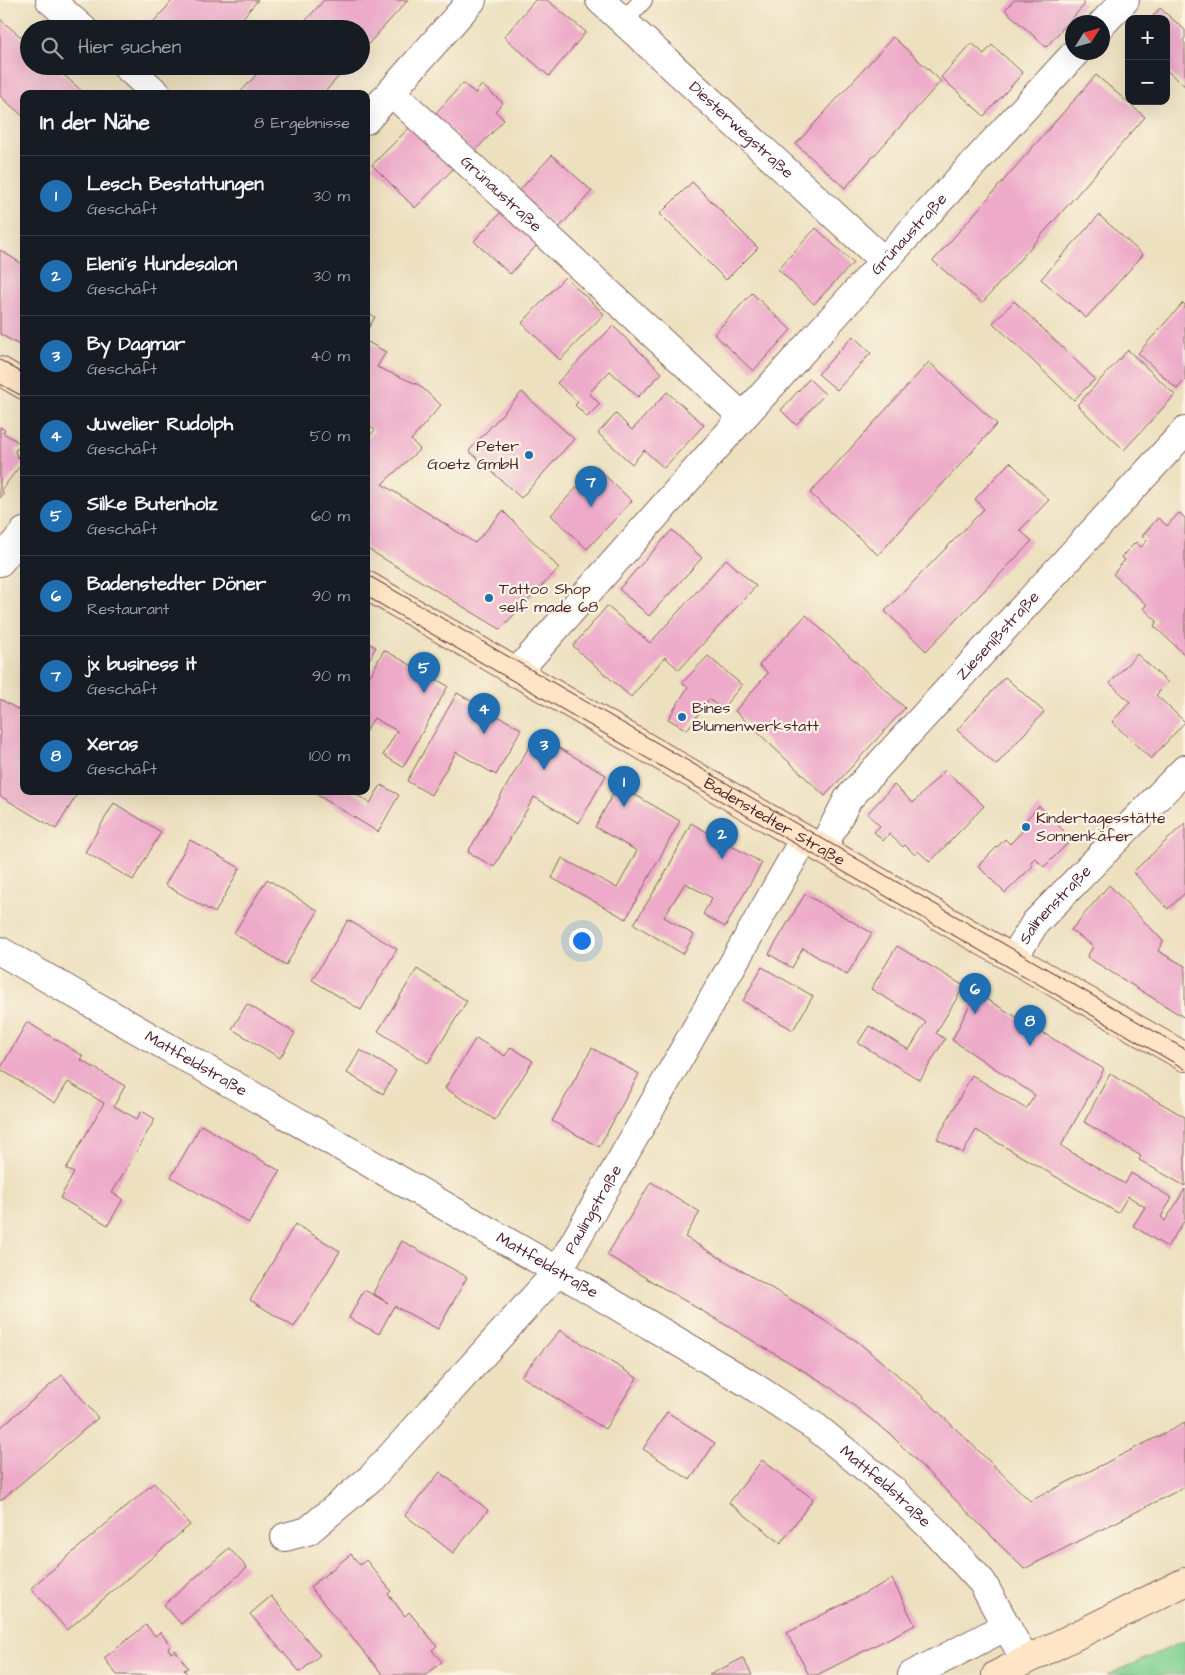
<!DOCTYPE html>
<html lang="de">
<meta charset="utf-8">
<style>
body{margin:0;font-family:"Architects Daughter",sans-serif;background:#20242c;color:#f1f3f6}
.controls{position:absolute;right:15px;top:15px;display:grid;overflow:hidden;border-radius:10px;box-shadow:0 5px 20px #0002}
.controls button{width:45px;height:45px;display:grid;place-items:center;padding:0;border:0;border-bottom:1px solid #363941;background:#171b24;color:#f1f3f6;font:25px sans-serif}
.compass{position:absolute;left:1065px;top:15px;width:45px;height:45px;border-radius:50%;background:#171b24;box-shadow:0 5px 20px #0002;rotate:53deg}
.you{position:absolute;left:581px;top:940px;width:18px;height:18px;margin:-12px;border:4px solid #fff;border-radius:50%;background:#1a73e8;box-shadow:0 0 0 8px #1a73e833}
.badge{display:grid;place-items:center;width:32px;height:32px;border-radius:50%;background:#1f6fb2;color:#fff;font-size:16px;font-weight:700}
.pin{position:absolute;translate:-50% -41px;filter:drop-shadow(0 1px 2px #0008)}
.pin::after{content:'';position:absolute;top:26px;width:18px;height:15px;background:inherit;clip-path:polygon(0 0,100% 0,50% 100%)}
.list{margin:0;padding:0;list-style:none}
h2{display:flex;justify-content:space-between;align-items:center;height:65px;margin:0;padding:0 20px;font-size:21px}
h2 small{font-size:16px;font-weight:400;color:#9ea1a6}
.list li{display:grid;grid-template-columns:32px 1fr auto;gap:15px;align-items:center;box-sizing:border-box;height:80px;padding:0 20px;border-top:1px solid #363941}
.list b{display:block;font-size:19px;white-space:nowrap}
.list p{margin:0;font-size:16px;white-space:nowrap;color:#9ea1a6}
.list em{font-size:16px;font-style:normal;color:#9ea1a6}
.icon{flex:none;width:28px;height:28px;fill:none;stroke:currentColor;stroke-width:2;stroke-linecap:round;stroke-linejoin:round}
.map{position:relative;flex:none;width:1185px;height:1675px;overflow:hidden}
.search{position:absolute;background:#171b24;box-shadow:0 5px 20px #0002;left:20px;top:20px;width:350px;height:55px;display:flex;align-items:center;gap:12px;box-sizing:border-box;padding:0 18px;border-radius:28px;color:#9ea1a6;font-size:19px}
.panel{position:absolute;background:#171b24;box-shadow:0 5px 20px #0002;left:20px;top:90px;width:350px;height:705px;border-radius:10px}
.map>svg:first-child{display:block}
.green{fill:#82d191;stroke:#66785e}
.building{fill:#edaac9}
.lines{fill:none;stroke-linecap:round;stroke-linejoin:round}
.lane-casing{stroke:#83635f;stroke-width:20}
.street-casing{stroke:#83635f;stroke-width:30}
.secondary-casing{stroke:#83635f;stroke-width:30}
.lane{stroke:#fff;stroke-width:18}
.street{stroke:#fff;stroke-width:28}
.secondary{stroke:#fde5c5;stroke-width:28}
.tram{stroke:#4a1f2b;stroke-width:1}
.poi-dot{fill:#1f6fb2;stroke:#fcf5e5;stroke-width:2}
.labels{text-anchor:middle;dominant-baseline:central;stroke-width:4.5;stroke-linejoin:round;paint-order:stroke}
.street-label{font-size:16px;fill:#4a1f2b;stroke:#fcf5e5}
.poi-label{font-size:16px;fill:#4a1f2b;stroke:#fcf5e5;text-anchor:start}
</style>
<div class="map">
<svg width="1185" height="1675" viewBox="0 0 1185 1675">
<rect width="100%" height="100%" fill="#fcf5e5"/>
<filter id="ink" filterUnits="userSpaceOnUse"><feTurbulence type="fractalNoise" baseFrequency=".02" numOctaves="2"/><feDisplacementMap in="SourceGraphic" scale="10" xChannelSelector="R" yChannelSelector="G"/><feConvolveMatrix kernelMatrix="1 2 1 2 8 2 1 2 1" color-interpolation-filters="sRGB"/></filter>
<filter id="wash" filterUnits="userSpaceOnUse"><feTurbulence type="fractalNoise" baseFrequency=".0096" numOctaves="4" result="noise"/><feDisplacementMap in="SourceGraphic" scale="20" xChannelSelector="R" yChannelSelector="G"/><feGaussianBlur stdDeviation="1.12" result="paint"/><feColorMatrix in="noise" values="0 0 0 0 0 0 0 0 0 0 0 0 0 0 0 0 0 1.4 0 .05"/><feComposite in="paint" operator="in"/></filter>
<g filter="url(#wash)">
<rect width="100%" height="100%" fill="#ede0bf"/>
<path class="green" d="M1185,1641V1675H1107Z"/>
<g id="blocks">
<path class="building" d="M173,0H258L233,29H147Z
M324,0H408L361,52V29H298Z
M535,0H547L586,32L549,76L504,37Z
M1014,0H1081L1085,4L1046,47L1005,10Z
M1160,8L1185,30V38L1183,41L1185,43V86L1166,70V19H1151Z
M0,19L29,44V66H54L85,94H24V117L0,96Z
M893,37L941,81L845,188L796,144Z
M972,43L984,54L992,45L1023,73L984,116L941,77Z
M264,66H348L323,94H239Z
M1096,75L1145,117L982,303L933,261Z
M463,83L475,93L482,85L503,103L495,111L504,120L474,152L434,115Z
M415,122L458,164L415,208L372,165Z
M552,155L592,191L558,229L517,193Z
M692,182L758,248L726,280L660,214Z
M502,211L538,244L510,274L474,241Z
M1099,215L1143,255L1086,318L1041,279Z
M816,228L853,263L814,304L778,269Z
M0,250L24,265V348L0,334Z
M565,277L604,314L560,360L522,323Z
M752,293L791,330L753,371L714,334Z
M1014,301L1095,379L1074,400L993,323Z
M1183,303L1185,305V380L1177,389L1138,353Z
M366,311L375,317L366,332Z
M613,326L662,373L638,397L610,371L589,393L600,404L587,417L575,405L578,402L557,383Z
M853,336L871,353L837,390L818,374Z
M366,341L386,352L377,367L419,385L441,405L411,440L420,449L382,484L475,543L503,511L559,568L500,629L366,548V440L375,430L366,424Z
M1128,350L1175,395L1124,450L1077,405Z
M929,362L997,424L878,555L810,493Z
M809,379L825,394L796,425L781,410Z
M522,392L574,439L521,498L469,451Z
M667,392L704,425L664,468L644,450L632,464L598,433L616,414L632,430Z
M0,427L5,430L3,433L20,443L21,447L15,450L17,457L22,458L23,462L2,489L3,494L0,498Z
M1010,462L1049,500L1020,530L1032,541L926,651L885,611L984,509L975,499Z
M596,467L632,501L587,549L551,515Z
M1179,513L1185,518V655L1154,626L1157,621L1143,608L1147,605L1113,574L1125,560L1121,557L1136,542L1141,547L1147,541L1142,536L1158,518L1167,526Z
M672,530L702,558L649,616L619,589Z
M726,559L756,586L679,670L665,657L631,697L573,646L607,606L650,643Z
M806,615L905,708L825,796L735,711L768,673L759,665Z
M366,642L376,647L366,665Z
M384,650L448,686L403,767L383,755L397,731L374,718L366,731V683Z
M1137,654L1168,683L1156,695L1185,722L1151,759L1112,722L1130,702L1110,683Z
M708,656L742,685L722,709L709,699L687,730L668,719L688,687L682,683Z
M1005,677L1044,712L996,765L957,730Z
M457,693L521,729L496,775L456,752L431,795L407,781Z
M0,699L24,713V791H79L56,829L0,796Z
M536,735L606,775L579,823L534,797L494,867L468,852Z
M945,770L984,806L930,862L918,851L915,855L905,845L903,847L889,834L883,841L874,832L880,826L867,814L894,785L913,803Z
M381,785L399,795L378,832L311,791H351L370,803Z
M618,785L680,821L626,919L552,878L562,858L617,888L637,851L595,827Z
M114,803L161,832L133,880L85,852Z
M1039,806L1072,839L1044,867L1035,858L1030,863L1033,866L1005,893L978,866L1005,839L1010,844L1028,825L1025,821Z
M691,823L762,863L725,927L703,914L712,898L685,883L664,917L694,935L683,954L634,924L666,872Z
M1185,823V893L1168,909L1133,872Z
M190,840L240,868L215,913L165,885Z
M267,879L318,911L286,965L234,933Z
M1109,885L1163,941L1158,951L1185,966V1018L1087,957L1093,946L1071,930Z
M805,894L872,933L847,975L803,948L792,968L769,954Z
M348,920L397,949L361,1010L312,980Z
M897,946L964,986L936,1033L945,1039L920,1080L858,1043L869,1026L909,1050L926,1022L871,989Z
M762,967L813,996L793,1030L743,1001Z
M417,969L467,1001L428,1063L378,1031Z
M976,993L1104,1069L1061,1146L1125,1184L1131,1173L1172,1198L1161,1217L1165,1221L1185,1189V1220L1167,1247L1133,1226L1145,1207L1128,1196L1118,1213L976,1130L963,1153L937,1139L972,1075L1026,1109L1035,1095L952,1040Z
M247,1004L295,1033L280,1058L232,1029Z
M27,1022L83,1056L81,1060L125,1086L114,1106L137,1119L142,1111L155,1119L112,1193L123,1199L108,1225L60,1198L74,1173L66,1169L104,1103L68,1082L55,1103L0,1069Z
M476,1038L505,1056L511,1047L533,1061L495,1120L445,1088Z
M592,1048L639,1074L599,1147L552,1121Z
M360,1050L396,1071L383,1094L347,1073Z
M1110,1074L1185,1117V1186L1139,1160L1141,1156L1084,1122Z
M201,1125L280,1171L249,1223L171,1177Z
M651,1182L700,1212L685,1237L793,1301L858,1342L920,1394L1030,1501L1185,1423V1487L1024,1569L890,1434L826,1384L607,1255Z
M295,1224L340,1251L294,1327L250,1300Z
M402,1241L467,1277L438,1329L394,1306L379,1334L349,1318L364,1290L388,1303L373,1293Z
M560,1330L637,1378L605,1429L521,1376Z
M62,1375L98,1418L0,1501V1428Z
M667,1412L715,1443L690,1480L643,1449Z
M762,1460L813,1499L781,1543L729,1503Z
M440,1472L488,1510L453,1553L405,1515Z
M154,1483L190,1525L67,1630L31,1588Z
M229,1548L247,1568L181,1624L164,1605Z
M351,1554L360,1565L366,1560L391,1591L388,1594L405,1616L409,1612L437,1646L432,1650L442,1662L426,1675H383L310,1587Z
M892,1579L915,1625L817,1675H809L787,1633Z
M271,1596L320,1655L300,1672L250,1614Z
M146,1625L155,1636L160,1632L171,1646L168,1648L171,1653L175,1650L188,1668L184,1670L188,1675H117L104,1658Z
M743,1658L752,1675H709Z"/>
</g>
</g>
<g filter="url(#ink)">
<use href="#blocks" fill-opacity="0" stroke="#83635f" stroke-width="1"/>
<g class="lines">
<defs>
<path id="lane" d="M624,21L643,0"/>
<g id="street">
<path d="M50,0L83,29"/>
<path id="s1" d="M600,0L884,261"/>
<path d="M1102,24L1125,0"/>
<path d="M126,66L157,94"/>
<path id="s2" d="M391,92L743,417"/>
<path d="M366,120L472,0"/>
<path d="M0,562L24,532"/>
<path id="s3" d="M516,673L743,417L884,261L1076,52"/>
<path id="s4" d="M822,849L848,799L1185,431"/>
<path id="s5" d="M0,951L558,1271L748,1383L817,1428L890,1488L934,1530L982,1582L1025,1660"/>
<path id="s6" d="M1013,959L1035,923L1185,769"/>
<path id="s7" d="M285,1537L308,1531L372,1477L558,1271L804,839"/>
<path d="M912,1675L1007,1626"/>
</g>
<g id="secondary">
<path d="M0,371L24,385"/>
<path id="s8" d="M366,585L780,825L1185,1057"/>
<path d="M996,1675L1185,1582"/>
</g>
</defs>
<use href="#lane" class="lane-casing"/>
<use href="#street" class="street-casing"/>
<use href="#secondary" class="secondary-casing"/>
<use href="#lane" class="lane"/>
<use href="#street" class="street"/>
<use href="#secondary" class="secondary"/>
<path class="tram" d="M0,360L24,374
M0,384L24,397
M366,574L1185,1049
M366,596L1185,1069"/>
</g>
</g>
<g class="poi-dot">
<circle cx="529" cy="455" r="5"/>
<circle cx="489" cy="598" r="5"/>
<circle cx="682" cy="717" r="5"/>
<circle cx="1026" cy="827" r="5"/>
</g>
<g class="labels">
<g class="street-label">
<text stroke="none"><textPath href="#s1" startOffset="192">Diesterwegstraße</textPath></text>
<text stroke="none"><textPath href="#s2" startOffset="150">Grünaustraße</textPath></text>
<text stroke="none"><textPath href="#s3" startOffset="589">Grünaustraße</textPath></text>
<text stroke="none"><textPath href="#s4" startOffset="278">Ziesenißstraße</textPath></text>
<text stroke="none"><textPath href="#s8" startOffset="472">Badenstedter Straße</textPath></text>
<text stroke="none"><textPath href="#s6" startOffset="69">Salinenstraße</textPath></text>
<text stroke="none"><textPath href="#s5" startOffset="226">Mattfeldstraße</textPath></text>
<text stroke="none"><textPath href="#s7" startOffset="456">Paulingstraße</textPath></text>
<text stroke="none"><textPath href="#s5" startOffset="631">Mattfeldstraße</textPath></text>
<text stroke="none"><textPath href="#s5" startOffset="1036">Mattfeldstraße</textPath></text>
</g>
<g class="poi-label">
<text x="519" y="446" text-anchor="end">Peter<tspan x="519" dy="18">Goetz GmbH</tspan></text>
<text x="499" y="589">Tattoo Shop<tspan x="499" dy="18">self made 68</tspan></text>
<text x="692" y="708">Bines<tspan x="692" dy="18">Blumenwerkstatt</tspan></text>
<text x="1036" y="818">Kindertagesstätte<tspan x="1036" dy="18">Sonnenkäfer</tspan></text>
</g>
</g>
</svg>
<div class="controls">
<button>+</button>
<button>−</button>
</div>
<svg class="compass" viewBox="-18 -18 36 36"><path d="M0-13l5 13h-10z" fill="#e53935"/><path d="M0 13l5-13h-10z" fill="#9ea1a6"/></svg>
<div class="you"></div>
<div class="pin badge" style="left:624px;top:807px">1</div>
<div class="pin badge" style="left:722px;top:859px">2</div>
<div class="pin badge" style="left:544px;top:770px">3</div>
<div class="pin badge" style="left:484px;top:734px">4</div>
<div class="pin badge" style="left:424px;top:693px">5</div>
<div class="pin badge" style="left:975px;top:1014px">6</div>
<div class="pin badge" style="left:591px;top:507px">7</div>
<div class="pin badge" style="left:1030px;top:1046px">8</div>
<div class="search"><svg class="icon" aria-label="search" viewBox="0 0 24 24"><circle cx="10" cy="10" r="6"/><path d="M15 15l6 6"/></svg>Hier suchen</div>
<section class="panel">
<h2>In der Nähe<small>8 Ergebnisse</small></h2>
<ul class="list">
<li><span class="badge">1</span><div><b>Lesch Bestattungen</b><p>Geschäft</p></div><em>30 m</em></li>
<li><span class="badge">2</span><div><b>Eleni´s Hundesalon</b><p>Geschäft</p></div><em>30 m</em></li>
<li><span class="badge">3</span><div><b>By Dagmar</b><p>Geschäft</p></div><em>40 m</em></li>
<li><span class="badge">4</span><div><b>Juwelier Rudolph</b><p>Geschäft</p></div><em>50 m</em></li>
<li><span class="badge">5</span><div><b>Silke Butenholz</b><p>Geschäft</p></div><em>60 m</em></li>
<li><span class="badge">6</span><div><b>Badenstedter Döner</b><p>Restaurant</p></div><em>90 m</em></li>
<li><span class="badge">7</span><div><b>jx business it</b><p>Geschäft</p></div><em>90 m</em></li>
<li><span class="badge">8</span><div><b>Xeras</b><p>Geschäft</p></div><em>100 m</em></li>
</ul>
</section>
</div>
